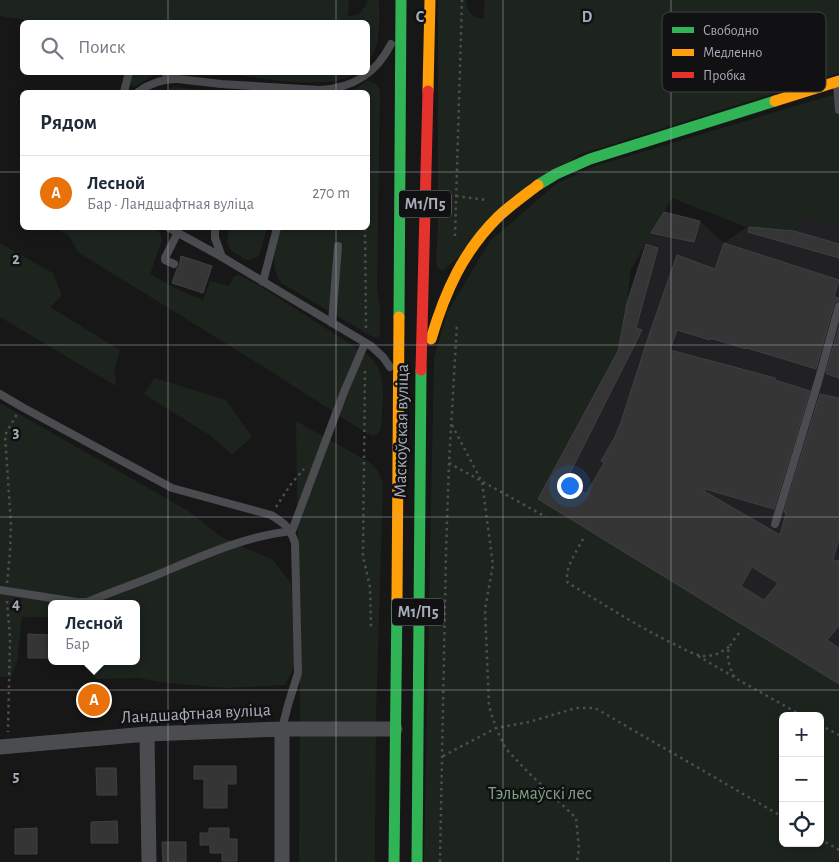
<!DOCTYPE html>
<html lang="ru">
<meta charset="utf-8">
<style>
body{margin:0;font-family:"Alegreya Sans",sans-serif;background:#f2f2f3;color:#1f2937}
.controls{position:absolute;right:15px;bottom:15px;display:grid;overflow:hidden;border-radius:8px;box-shadow:0 2px 12px #0003}
.controls button{width:45px;height:45px;display:grid;place-items:center;padding:0;border:0;border-bottom:1px solid #e0e1e3;background:#fff;color:#1f2937;font:25px sans-serif}
.you{position:absolute;left:569px;top:485px;width:18px;height:18px;margin:-12px;border:4px solid #fff;border-radius:50%;background:#1a73e8;box-shadow:0 0 0 8px #1a73e833}
.badge{display:grid;place-items:center;width:32px;height:32px;border-radius:50%;background:#d93025;color:#fff;font-size:16px;font-weight:700}
.pin{position:absolute;translate:-50% -50%;border:2px solid #fff;box-shadow:0 1px 5px #0006}
.popup{position:absolute;left:48px;top:600px;width:92px;height:65px;box-sizing:border-box;display:grid;place-content:center;border-radius:8px;background:#fff;filter:drop-shadow(0 1px 4px #0005);font-size:16px;white-space:nowrap;color:#747a83}
.popup b{font-size:19px;color:#1f2937}
.popup::after{content:'';position:absolute;left:50%;top:100%;margin-left:-10px;border:10px solid transparent;border-top-color:#fff}
.list{margin:0;padding:0;list-style:none}
h2{display:flex;justify-content:space-between;align-items:center;height:65px;margin:0;padding:0 20px;font-size:21px}
h2 small{font-size:16px;font-weight:400;color:#747a83}
.list li{display:grid;grid-template-columns:32px 1fr auto;gap:15px;align-items:center;box-sizing:border-box;height:75px;padding:0 20px;border-top:1px solid #e0e1e3}
.list b{display:block;font-size:19px;white-space:nowrap}
.list p{margin:0;font-size:16px;white-space:nowrap;color:#747a83}
.list em{font-size:16px;font-style:normal;color:#747a83}
.icon{flex:none;width:28px;height:28px;fill:none;stroke:currentColor;stroke-width:2;stroke-linecap:round;stroke-linejoin:round}
.map{position:relative;flex:none;width:839px;height:862px;overflow:hidden}
.search{position:absolute;background:#fff;box-shadow:0 2px 12px #0003;left:20px;top:20px;width:350px;height:55px;display:flex;align-items:center;gap:12px;box-sizing:border-box;padding:0 18px;border-radius:8px;color:#747a83;font-size:19px}
.panel{position:absolute;background:#fff;box-shadow:0 2px 12px #0003;left:20px;top:90px;width:350px;height:140px;border-radius:8px}
.map>svg:first-child{display:block}
.built{fill:#212123}
.green{fill:#1d241e;fill-rule:evenodd}
.building{fill:#353536;stroke:#3f4043;fill-rule:evenodd}
.lines{fill:none;stroke-linecap:round;stroke-linejoin:round}
.path{stroke:#4d4e52;stroke-width:2.5;stroke-dasharray:2.5 4;stroke-linecap:butt}
.lane{stroke:#4b4c50;stroke-width:8}
.street{stroke:#4b4c50;stroke-width:15}
.fast{stroke:#30b455;stroke-width:11}
.slow{stroke:#ff9f0a;stroke-width:11}
.jam{stroke:#e5322d;stroke-width:11}
.grid{fill:none;stroke:#a8adb8;stroke-width:1;stroke-opacity:0.55}
.labels{text-anchor:middle;dominant-baseline:central;stroke-width:5;stroke-linejoin:round;paint-order:stroke}
.shield{fill:#111113;stroke:#7b7e86;stroke-width:1}
.shield-label{font-size:16px;font-weight:bold;fill:#a8adb8}
.street-label{font-size:18px;fill:#a8adb8;stroke:#111113}
.park-label{font-size:18px;fill:#7fa381;stroke:#111113}
.key{fill:#111113;stroke:#3e4045;stroke-width:1}
.key-label{font-size:14px;fill:#a8adb8}
.grid-label{font-size:16px;text-anchor:middle;font-weight:bold;fill:#a8adb8;stroke:#111113;stroke-width:5;stroke-linejoin:round;paint-order:stroke}
</style>
<div class="map">
<svg width="839" height="862" viewBox="0 0 839 862">
<rect width="100%" height="100%" fill="#171717"/>
<path class="built" d="M664,212L700,221L724,243L746,227L794,231L809,217L839,225V684L538,499L618,351L627,303L649,235Z"/>
<path class="green" d="M0,0H349L348,16C358,17 364,10 368,0H379C379,22 382,44 368,62V22H37L0,16Z
M438,0H466C468,12 470,17 483,19L485,0H839V73L578,155L442,271L437,267L436,259L438,227Z
M134,73L153,72L154,73L151,77L134,87L130,84L131,78Z
M225,73H356C327,92 259,78 225,73Z
M366,81C374,81 378,84 380,92L377,290L380,306V335L376,338L371,336L283,284C267,268 277,246 281,228H368V92H351Z
M176,87L200,90L203,92H166L169,88Z
M839,93V225L809,217L794,231L746,227L672,198L631,269L627,303L618,351L538,499L839,684V862H424L434,358L447,313L490,241L556,184L595,166ZM783,716H820V843H783Z
M54,228H153L160,233L162,240L150,274C167,284 184,293 203,300L210,281L229,286L234,276L239,275L260,286L369,356C389,374 382,404 381,428L377,434L373,436L366,433L272,372L81,254C75,249 73,242 69,236C65,232 59,230 54,228Z
M229,228H267L259,255L251,260H246L231,250L227,242Z
M0,243L53,273L62,296L50,307L120,350L114,370L116,386L0,317Z
M154,378L226,400L252,437L232,454L211,436L144,394Z
M0,403L188,511L223,538L273,560L291,583L295,665L285,685L226,688L168,683L138,678L97,679L79,661H136V604H52L51,617H22L17,661L11,677H0Z
M296,421L369,462C377,468 381,475 383,484L376,715L375,862H299L300,698Z"/>
<path class="building" d="M664,212L700,221L694,242L651,233Z
M749,227L794,231L839,244V258L748,232Z
M724,243L839,280L834,297L839,298V300L835,302L834,304L816,369L747,348L746,349L710,338V340L677,330L670,350L753,372L775,378V380L810,391L774,509L705,489L704,491L780,535L786,513L784,512L820,394L839,398V539L833,560L839,561V626L827,640L839,648V684L538,499L618,351L627,303L646,244L658,248L636,328L642,330L566,481L586,494L604,463L601,461L615,437L621,422L649,335L677,255L715,269ZM752,567L778,583L764,600L741,586Z
M181,256L212,266L203,293L172,283L177,269L179,266Z
M839,327V378L827,374L826,372Z
M28,634L52,635V658H28Z
M105,693L106,706L82,708V695Z
M194,766H236V784H227V808H204V779H194Z
M96,768H116L117,795H97Z
M117,821L118,843H91V822Z
M37,828V854H15V829Z
M209,828H229V839H237V861H222V853H210V845H200V833H209Z
M162,842H186V862H163Z"/>
<g class="lines">
<path class="path" d="M456,196L487,200
M365,228L366,331
M455,236L462,0
M365,371L363,556L370,587L371,628
M452,425L482,482L493,565L485,609L489,706L496,728L506,749L530,774L576,818L579,848L577,862
M449,463L546,517
M276,507L291,484L304,469
M583,539C577,551 563,570 568,583C604,604 638,627 676,645C686,650 697,657 708,656C717,655 723,651 730,646
M7,583L10,552L11,525L5,435L17,414
M7,601L10,638L8,732
M739,633C736,637 732,642 730,646C725,656 730,669 735,678L803,716
M698,656L734,677
M820,725L839,735
M443,756L496,728L529,722L576,708H595L783,817
M820,839L839,850
M440,862L446,552L449,463L457,324"/>
<path class="lane" d="M164,72L178,79L221,84L320,90C353,88 376,74 391,44
M837,84L839,110
M124,92L129,72
M138,92C149,84 161,79 176,79
M169,228L222,257L371,346L383,357L390,367
M215,228V238L222,257
M174,264L165,260V258L178,232
M263,282L277,228
M332,323L338,246
M0,394L22,407L172,488L271,515C284,523 290,527 295,543L298,673L288,705L282,729
M775,524L818,382L839,306
M0,590L77,602H87C111,592 135,584 159,574C202,556 245,536 292,531L344,392L365,343"/>
<path class="street" d="M147,734L149,862
M0,747L147,734L282,729H395
M282,862V729"/>
<path class="fast" d="M538,185L556,174L590,159L775,101
M399,317L401,0
M394,862L397,599
M417,862L421,370"/>
<path class="slow" d="M428,91L430,0
M775,101L839,81
M431,339C445,292 463,251 499,216C511,205 525,195 538,185
M397,599L399,317"/>
<path class="jam" d="M421,370L428,91"/>
</g>
<path class="grid" d="M168,0V22M336,0V22M503,0V862M671,0V862M168,72V92M336,72V92M0,172H22M368,172H839M168,228V862M336,228V862M0,345H839M0,517H839M0,690H839"/>
<g class="labels">
<g class="shield">
<rect x="399" y="190.5" width="52" height="27" rx="4"/>
<rect x="392" y="598.5" width="52" height="27" rx="4"/>
</g>
<g class="shield-label">
<text x="425" y="204">М1/П5</text>
<text x="418" y="612">М1/П5</text>
</g>
<g class="street-label">
<text transform="translate(402 431) rotate(-89)">Маскоўская вуліца</text>
<text transform="translate(196 714) rotate(-3)">Ландшафтная вуліца</text>
</g>
<g class="park-label">
<text x="540" y="794">Тэльмаўскі лес</text>
</g>
</g>
<rect x="662" y="12" width="164" height="80" rx="8" class="key"/>
<rect x="672" y="27" width="22" height="6" fill="#30b455"/>
<rect x="672" y="49" width="22" height="7" fill="#ff9f0a"/>
<rect x="672" y="72" width="22" height="6" fill="#e5322d"/>
<g class="key-label">
<text x="703" y="35">Свободно</text>
<text x="703" y="57">Медленно</text>
<text x="703" y="80">Пробка</text>
</g>
<g class="grid-label">
<text x="420" y="22">C</text>
<text x="587" y="22">D</text>
<text x="16" y="264">2</text>
<text x="16" y="437">3</text>
<text x="16" y="609">4</text>
<text x="16" y="781">5</text>
</g>
</svg>
<div class="controls">
<button>+</button>
<button>−</button>
<button><svg class="icon" aria-label="locate" viewBox="0 0 24 24"><circle cx="12" cy="12" r="6"/><path d="M12 2v4M12 18v4M2 12h4M18 12h4"/></svg></button>
</div>
<div class="you"></div>
<div class="pin badge" style="left:94px;top:700px;background:#e8710a">A</div>
<div class="popup"><b>Лесной</b>Бар</div>
<div class="search"><svg class="icon" aria-label="search" viewBox="0 0 24 24"><circle cx="10" cy="10" r="6"/><path d="M15 15l6 6"/></svg>Поиск</div>
<section class="panel">
<h2>Рядом<small></small></h2>
<ul class="list">
<li><span class="badge" style="background:#e8710a">A</span><div><b>Лесной</b><p>Бар · Ландшафтная вуліца</p></div><em>270 m</em></li>
</ul>
</section>
</div>
